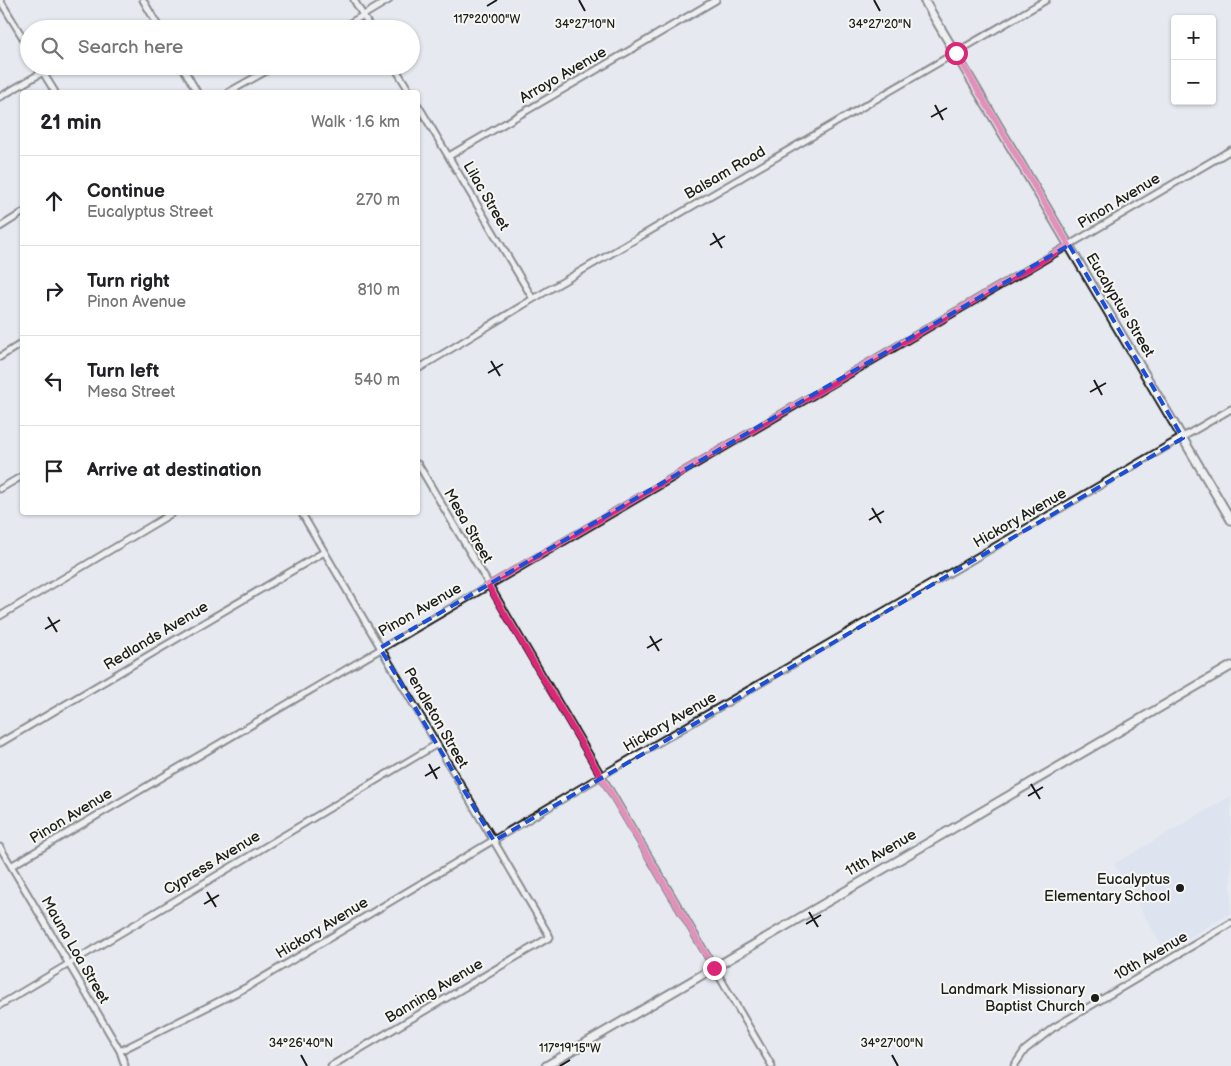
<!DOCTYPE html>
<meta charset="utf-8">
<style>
body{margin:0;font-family:"Balsamiq Sans",sans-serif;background:#f2f2f2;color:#202124}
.controls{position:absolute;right:15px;top:15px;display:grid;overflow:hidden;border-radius:5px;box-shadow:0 1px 4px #0004}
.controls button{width:45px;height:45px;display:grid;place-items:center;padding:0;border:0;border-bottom:1px solid #e0e0e0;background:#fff;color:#202124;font:25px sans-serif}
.stop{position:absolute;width:15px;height:15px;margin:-11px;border:4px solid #db2777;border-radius:50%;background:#fff}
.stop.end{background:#db2777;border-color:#fff;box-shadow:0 1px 5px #0008}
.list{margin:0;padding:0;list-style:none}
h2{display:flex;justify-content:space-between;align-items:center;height:65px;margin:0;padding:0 20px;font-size:21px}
h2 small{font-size:16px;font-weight:400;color:#757577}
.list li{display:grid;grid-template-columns:32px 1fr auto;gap:15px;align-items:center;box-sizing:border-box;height:90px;padding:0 20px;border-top:1px solid #e0e0e0}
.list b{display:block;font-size:19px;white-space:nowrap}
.list p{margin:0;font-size:16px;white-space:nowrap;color:#757577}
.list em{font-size:16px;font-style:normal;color:#757577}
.icon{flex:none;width:28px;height:28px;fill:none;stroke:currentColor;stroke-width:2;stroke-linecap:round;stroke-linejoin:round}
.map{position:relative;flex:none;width:1231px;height:1066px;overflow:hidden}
.search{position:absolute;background:#fff;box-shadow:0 1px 4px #0004;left:20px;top:20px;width:400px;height:55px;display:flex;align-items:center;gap:12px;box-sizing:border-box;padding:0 18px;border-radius:28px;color:#757577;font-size:19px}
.panel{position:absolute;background:#fff;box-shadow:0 1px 4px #0004;left:20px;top:90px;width:400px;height:425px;border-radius:5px}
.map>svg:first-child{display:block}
.built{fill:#d3dbee}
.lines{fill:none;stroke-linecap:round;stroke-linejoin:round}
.minor-casing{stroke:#1c1c1c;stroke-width:9}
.secondary-casing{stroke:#1c1c1c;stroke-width:11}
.minor{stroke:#f6f6f2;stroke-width:5}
.secondary{stroke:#f6f6f2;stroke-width:7}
.route{stroke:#db2777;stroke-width:6}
.marked{fill:none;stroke:#1d4ed8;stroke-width:4;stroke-dasharray:10 6;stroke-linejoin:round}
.ticks{fill:none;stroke:#1c1c1c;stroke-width:2}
.poi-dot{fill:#1c1c1c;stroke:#f6f6f2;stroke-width:2}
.labels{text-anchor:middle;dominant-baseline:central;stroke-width:4;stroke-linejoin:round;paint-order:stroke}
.street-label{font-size:15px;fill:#1c1c1c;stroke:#f6f6f2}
.poi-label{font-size:15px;fill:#1c1c1c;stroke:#f6f6f2;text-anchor:end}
.ticks-label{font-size:12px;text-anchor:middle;fill:#1c1c1c;stroke:#f6f6f2;stroke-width:4;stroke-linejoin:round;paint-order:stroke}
</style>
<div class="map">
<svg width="1231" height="1066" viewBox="0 0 1231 1066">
<rect width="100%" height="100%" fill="#e6eaf0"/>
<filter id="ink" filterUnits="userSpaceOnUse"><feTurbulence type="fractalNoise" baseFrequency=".02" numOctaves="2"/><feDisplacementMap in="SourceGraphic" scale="10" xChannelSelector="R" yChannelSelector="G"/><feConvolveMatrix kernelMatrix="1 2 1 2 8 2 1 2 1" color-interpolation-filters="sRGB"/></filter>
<g filter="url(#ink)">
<path class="built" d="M1231,796V913L1165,951L1114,864Z"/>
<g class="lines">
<defs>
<path id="minor" d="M0,0L29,48
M143,0L160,29
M354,0L371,29
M340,29L389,0
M39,66L55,92
M182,66L197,92
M394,66L410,92
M229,92L275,66
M0,97L43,72
M418,105L533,299
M449,156L716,0
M0,227L22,213
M0,357L22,343
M418,369L533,299L1046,0
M418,464L772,1066
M0,489L22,476
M301,512L550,937L331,1066
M0,616L174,512
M0,743L324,552
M0,847L120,1051L125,1066
M11,866L1231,150
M0,1005L437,744
M120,1051L249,986L601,776L1231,409
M1014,1066L1025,1050L1053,1028L1231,923"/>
<path id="secondary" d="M924,0L1231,520
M546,1066L1231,666"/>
</defs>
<use href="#minor" class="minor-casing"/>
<use href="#secondary" class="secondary-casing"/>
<use href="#minor" class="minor"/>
<use href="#secondary" class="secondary"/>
</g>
</g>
<g class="lines" filter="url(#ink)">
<path class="route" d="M714,968L488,585L1069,245L956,53"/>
</g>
<path d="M0 0H1231V1066H0ZM1069,245L1183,438L494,841L380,648Z" fill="#e6eaf0" fill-opacity=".55" fill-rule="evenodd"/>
<path class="marked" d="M1069,245L1183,438L494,841L380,648Z"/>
<path class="ticks" d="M579,0L585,11M874,0L880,11M487,6L497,0M935,105L943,120M931,117L947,108M713,233L722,248M710,245L725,236M491,361L500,376M488,373L503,364M1094,380L1102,395M1090,392L1106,383M872,508L881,523M869,520L884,511M48,617L57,632M45,629L60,620M650,636L659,651M647,648L662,639M429,764L437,779M425,776L440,767M1031,784L1040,799M1028,796L1043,787M207,892L216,907M204,904L219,895M809,912L818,927M806,924L821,915M301,1055L307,1066M892,1055L898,1066M560,1066L570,1060"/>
<g class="poi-dot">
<circle cx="1180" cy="888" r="5"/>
<circle cx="1095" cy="998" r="5"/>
</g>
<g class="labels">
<g class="street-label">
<text transform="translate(563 75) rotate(-30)">Arroyo Avenue</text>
<text transform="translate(725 173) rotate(-30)">Balsam Road</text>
<text transform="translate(486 196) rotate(60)">Lilac Street</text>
<text transform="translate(1119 201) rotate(-31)">Pinon Avenue</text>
<text transform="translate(1120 305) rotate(59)">Eucalyptus Street</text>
<text transform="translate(1020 518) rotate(-30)">Hickory Avenue</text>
<text transform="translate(468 526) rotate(60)">Mesa Street</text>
<text transform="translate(420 610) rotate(-30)">Pinon Avenue</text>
<text transform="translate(156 636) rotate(-31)">Redlands Avenue</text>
<text transform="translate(436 718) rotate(60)">Pendleton Street</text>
<text transform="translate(670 722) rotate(-30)">Hickory Avenue</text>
<text transform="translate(71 816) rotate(-31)">Pinon Avenue</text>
<text transform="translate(881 853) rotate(-30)">11th Avenue</text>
<text transform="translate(212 863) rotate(-31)">Cypress Avenue</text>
<text transform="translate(322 928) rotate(-31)">Hickory Avenue</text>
<text transform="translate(75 950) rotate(60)">Mauna Loa Street</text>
<text transform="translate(1151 956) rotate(-30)">10th Avenue</text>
<text transform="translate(434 991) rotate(-31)">Banning Avenue</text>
</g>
<g class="poi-label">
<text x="1170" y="879">Eucalyptus<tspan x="1170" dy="17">Elementary School</tspan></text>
<text x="1085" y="989">Landmark Missionary<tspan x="1085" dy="17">Baptist Church</tspan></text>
</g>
</g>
<g class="ticks-label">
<text x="487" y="23">117°20'00"W</text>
<text x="585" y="28">34°27'10"N</text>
<text x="880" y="28">34°27'20"N</text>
<text x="301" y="1047">34°26'40"N</text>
<text x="892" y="1047">34°27'00"N</text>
<text x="570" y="1052">117°19'15"W</text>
</g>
</svg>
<div class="controls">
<button>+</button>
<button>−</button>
</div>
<div class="stop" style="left:956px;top:53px"></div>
<div class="stop end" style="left:714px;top:968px"></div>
<div class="search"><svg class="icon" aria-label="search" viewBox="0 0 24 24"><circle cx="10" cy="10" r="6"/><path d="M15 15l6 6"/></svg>Search here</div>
<section class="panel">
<h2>21 min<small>Walk · 1.6 km</small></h2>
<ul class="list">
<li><svg class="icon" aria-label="ahead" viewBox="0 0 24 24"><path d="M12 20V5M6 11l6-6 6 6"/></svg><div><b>Continue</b><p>Eucalyptus Street</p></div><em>270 m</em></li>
<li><svg class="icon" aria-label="right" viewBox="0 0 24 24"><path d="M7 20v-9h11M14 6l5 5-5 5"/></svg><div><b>Turn right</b><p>Pinon Avenue</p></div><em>810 m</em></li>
<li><svg class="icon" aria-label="left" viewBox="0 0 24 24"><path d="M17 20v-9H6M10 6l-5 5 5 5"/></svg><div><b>Turn left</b><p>Mesa Street</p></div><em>540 m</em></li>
<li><svg class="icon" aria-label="arrive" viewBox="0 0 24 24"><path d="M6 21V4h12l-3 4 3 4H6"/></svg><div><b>Arrive at destination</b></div></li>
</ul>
</section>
</div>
